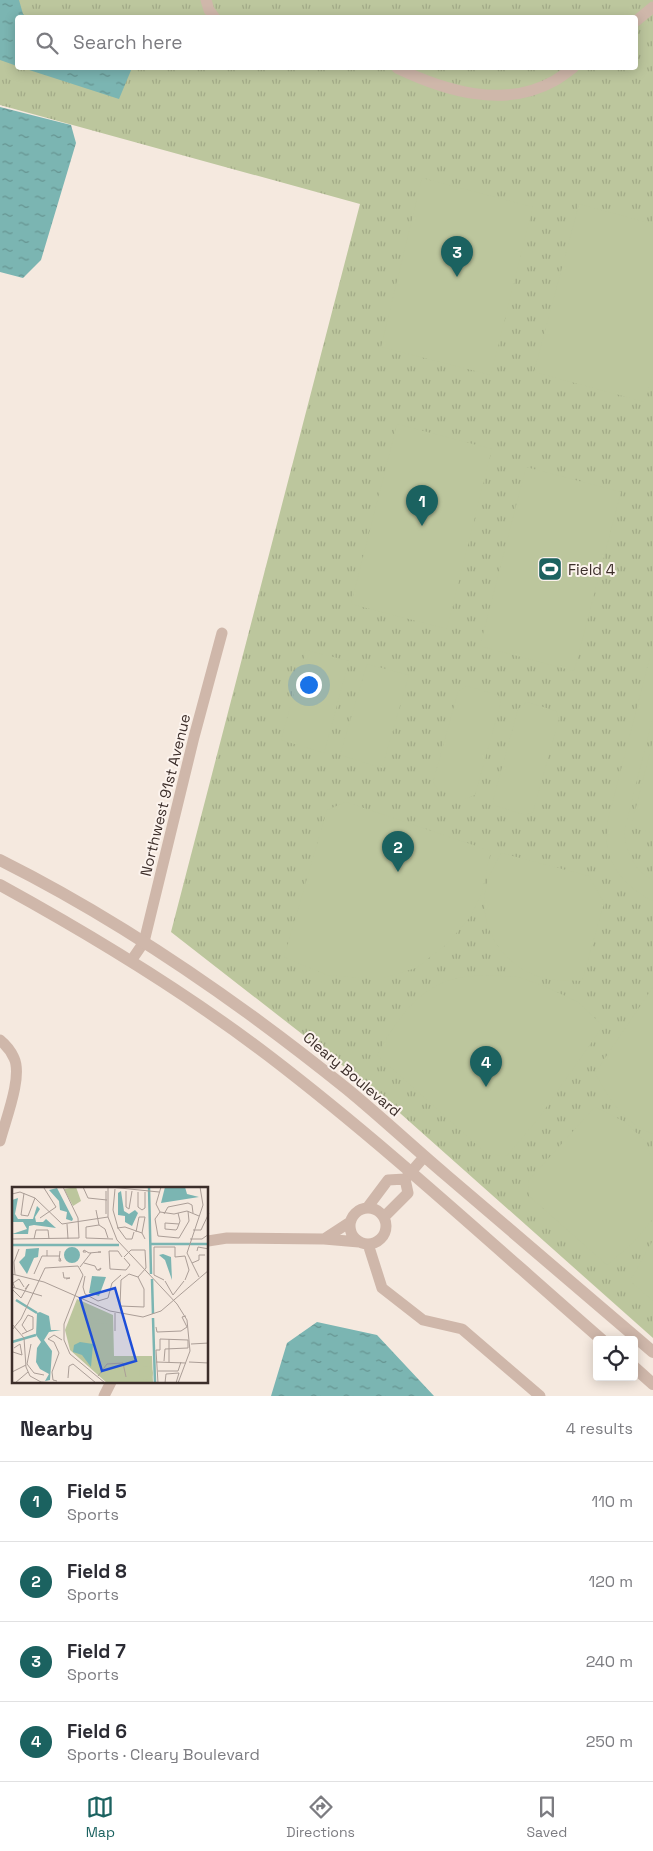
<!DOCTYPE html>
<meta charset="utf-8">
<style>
body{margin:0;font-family:"Space Grotesk",sans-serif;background:#f2f2f3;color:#2b2b33}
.controls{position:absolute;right:15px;bottom:15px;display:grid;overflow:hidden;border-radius:5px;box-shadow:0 2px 12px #0003}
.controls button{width:45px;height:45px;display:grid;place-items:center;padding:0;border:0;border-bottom:1px solid #e1e1e2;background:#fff;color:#2b2b33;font:25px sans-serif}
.you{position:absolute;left:308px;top:684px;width:18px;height:18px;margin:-12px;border:4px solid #fff;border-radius:50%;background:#1a73e8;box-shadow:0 0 0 8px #1a73e833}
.badge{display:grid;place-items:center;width:32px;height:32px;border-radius:50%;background:#1b6260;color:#fff;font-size:16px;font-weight:700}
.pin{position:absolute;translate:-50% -41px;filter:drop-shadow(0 1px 2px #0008)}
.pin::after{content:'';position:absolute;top:26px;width:18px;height:15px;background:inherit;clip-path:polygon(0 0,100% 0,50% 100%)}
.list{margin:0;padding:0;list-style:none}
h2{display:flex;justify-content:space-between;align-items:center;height:65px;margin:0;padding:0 20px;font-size:21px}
h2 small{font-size:16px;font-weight:400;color:#7c7c81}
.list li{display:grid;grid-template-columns:32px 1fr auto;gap:15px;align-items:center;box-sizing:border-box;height:80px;padding:0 20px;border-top:1px solid #e1e1e2}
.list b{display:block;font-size:19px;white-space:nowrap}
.list p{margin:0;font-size:16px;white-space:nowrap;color:#7c7c81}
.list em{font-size:16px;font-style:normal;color:#7c7c81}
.icon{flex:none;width:28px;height:28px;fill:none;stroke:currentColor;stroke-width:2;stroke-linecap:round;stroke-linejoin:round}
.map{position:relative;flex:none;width:653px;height:1396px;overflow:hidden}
.search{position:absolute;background:#fff;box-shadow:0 2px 12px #0003;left:15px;right:15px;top:15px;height:55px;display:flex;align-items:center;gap:12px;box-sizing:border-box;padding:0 18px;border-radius:5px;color:#7c7c81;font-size:19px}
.sheet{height:385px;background:#fff}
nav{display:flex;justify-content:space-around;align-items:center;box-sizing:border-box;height:70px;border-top:1px solid #e1e1e2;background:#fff;font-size:14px;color:#7c7c81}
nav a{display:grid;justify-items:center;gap:2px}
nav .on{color:#1b6260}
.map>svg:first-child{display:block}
.grass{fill:url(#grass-tufts);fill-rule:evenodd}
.pitch{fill:#bcc69d}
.water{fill:url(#water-ripples)}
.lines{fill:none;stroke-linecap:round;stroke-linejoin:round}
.minor{stroke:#cfb7aa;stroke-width:11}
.tertiary{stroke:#cfb7aa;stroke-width:12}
.labels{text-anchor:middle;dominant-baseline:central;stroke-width:4;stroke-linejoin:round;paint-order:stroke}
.poi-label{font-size:15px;fill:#3c2e2a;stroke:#fcf3ed;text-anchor:start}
.street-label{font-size:15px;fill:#3c2e2a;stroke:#fcf3ed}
.inset-river{fill:none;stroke:#7bb5b2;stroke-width:2.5}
.inset-road{fill:none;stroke:#ab9e97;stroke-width:1}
.view{fill:#1d4ed8;fill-opacity:0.15;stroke:#1d4ed8;stroke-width:2.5}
.inset-edge{fill:none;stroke:#3c2e2a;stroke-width:2.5}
</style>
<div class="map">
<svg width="653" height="1396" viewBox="0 0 653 1396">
<defs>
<pattern id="grass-tufts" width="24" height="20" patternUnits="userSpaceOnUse" patternTransform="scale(1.25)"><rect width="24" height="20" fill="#bcc69d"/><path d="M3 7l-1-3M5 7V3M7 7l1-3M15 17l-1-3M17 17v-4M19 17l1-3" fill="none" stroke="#a2aa87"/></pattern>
<pattern id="water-ripples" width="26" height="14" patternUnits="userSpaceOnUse" patternTransform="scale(1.25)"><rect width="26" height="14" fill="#7bb5b2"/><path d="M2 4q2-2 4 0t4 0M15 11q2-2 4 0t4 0" fill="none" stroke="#669491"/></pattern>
</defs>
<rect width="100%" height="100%" fill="#f5e9df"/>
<path class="grass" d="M0,0H653V1338L374,1090L171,932L360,204L0,105ZM18,18H636V68H18Z"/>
<path class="pitch" d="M422,178L533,207L491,375L381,347Z
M579,204L653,224V372L645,402L534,372Z
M397,424L492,449L447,629L351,604Z
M526,467L621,492L574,671L480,646Z
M653,645V717L624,832C627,853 633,870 653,880V901C630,890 610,870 607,844C606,837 608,828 608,820Z
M306,650L349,661L324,753L281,740Z
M367,664L409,675L382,768L340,755Z
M467,686L498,695L501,702L475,795L465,799L438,790L433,782L458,692Z
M527,702L556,711L559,719L533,812L525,815L496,806L493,800L518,709Z
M653,740V833L631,827Z
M346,802L491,851L482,892L471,916L447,944L416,968L384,978H359L327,975L284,957L327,810Z
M501,853L589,876L604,903L582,981C571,980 559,981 548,979C503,971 472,921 489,877C492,869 497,861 501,853Z
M485,975L518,977L544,986L578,1002L603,1026L538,1119L507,1156L487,1154L377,1055C394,1024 417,988 454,979C464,976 475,976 485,975Z
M653,987V1134C622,1121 611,1101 595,1073Z
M595,1107L625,1122L645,1141L653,1161V1219L633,1243L607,1265L529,1196L528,1181Z
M653,1240V1301L630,1281Z"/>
<path class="water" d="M0,0H19L23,14L27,17L18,18L17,66L0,60Z
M23,68H132L119,99Z
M0,107L71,125L76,143L41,260L23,278L0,272Z
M317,1322L377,1335L434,1396H271L287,1343Z"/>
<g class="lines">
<path class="minor" d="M206,0L209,10L215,18
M636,21L653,7
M397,68C445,91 504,109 554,81C561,77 567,72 573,68
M131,961L144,942L194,737L222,633
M0,1040C6,1045 11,1051 14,1058C23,1077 5,1121 0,1141
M350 1226a18 18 0 1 1 36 0a18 18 0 1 1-36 0Z
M367,1208L388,1180L405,1179L424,1157
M384,1217L408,1193L405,1179
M324,1239L350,1222
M208,1241L227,1238L324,1239L359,1242
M368,1244L382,1288L423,1320L462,1329L540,1396
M104,1396L111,1382"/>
<path class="tertiary" d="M0,860C124,922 239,1002 347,1089C381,1117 413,1147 446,1175C515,1234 584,1293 653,1352
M0,885C93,936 185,992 269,1056C384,1144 493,1245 602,1340
M634,1367L653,1384"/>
</g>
<defs>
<symbol id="stadium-square" viewBox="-11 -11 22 22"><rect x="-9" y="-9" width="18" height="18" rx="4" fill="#1b6260" stroke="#fcf3ed"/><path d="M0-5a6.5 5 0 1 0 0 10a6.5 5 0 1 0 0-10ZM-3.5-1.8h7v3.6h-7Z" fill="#fff"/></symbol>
</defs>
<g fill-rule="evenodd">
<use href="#stadium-square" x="536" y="555" width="28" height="28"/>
</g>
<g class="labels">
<g class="poi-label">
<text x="568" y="569">Field 4</text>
</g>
<g class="street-label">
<text transform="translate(165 795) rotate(-76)">Northwest 91st Avenue</text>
<text transform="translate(352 1074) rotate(40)">Cleary Boulevard</text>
</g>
</g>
<g transform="translate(12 1187)">
<rect width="196" height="196" fill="#f5e9df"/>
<path d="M64,0L69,14L61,19L52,2ZM65,112L101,128L102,169H140L141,196H95L58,163L53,143Z" fill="#bcc69d"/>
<path d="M66,114L71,119H78L74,134L61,127ZM81,121L88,124L82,131L85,134L95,128V137L79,136L80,131L77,129ZM127 186a7 7 0 1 1 14 0a7 7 0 1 1-14 0Z" fill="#bcc69d"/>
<path d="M153,0H173L175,7L187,10L149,16ZM45,1L61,32L60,34L54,32L55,25L48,23L47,14L37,3ZM109,4L112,24L117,27L123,23L126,26L120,39L113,35V29L106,28V6ZM6,11L3,27L6,32H21L25,19L28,22L23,30L24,35H31L34,32L44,41L22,38L17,39L16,47H0L15,42L11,35H0V13ZM52 68a8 8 0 1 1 16 0a8 8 0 1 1-16 0ZM27,61L26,70L22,71L15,87L7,75L13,69L14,62ZM151,67L159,70L160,93L153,73L147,68ZM80,89L94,90L87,109L77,106ZM28,125L37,129L39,143H49L37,145L32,153L40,164L38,193L33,194L37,187L28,182L24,175L25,161L29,155L24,148L25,126ZM68,155L81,157L79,180L70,168L61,165L62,158Z" fill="#7bb5b2"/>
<path class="inset-river" d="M137,0L139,87M138,57H197M0,58H107M140,92L141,127M4,113L25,126M141,131L143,196M0,155L24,148"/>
<path class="inset-road" d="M71,0L76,11L95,13M96,0V30L105,53L165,117L175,133L178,164L166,196M98,0L147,5M149,0L144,17L148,25L162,27L175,24L187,29M103,2L101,23L106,41L114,52H120L122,45M114,4V20L117,22M126,5V20L130,23M12,6L9,28L16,29L23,11M0,7L8,5L23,11L50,37L96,30M117,22L120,4M84,23L87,38L93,42L96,51M130,23L133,21V5M148,25L143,32L146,49L167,51L177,34L176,24M166,26L168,34L167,37L165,42L164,43L153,42V36L167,37M94,27V4M152,27L156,20L176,16L180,18L181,26M28,31L44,20L32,1M55,37L56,52M87,38L74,40V51L101,52M105,41L113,40L130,46M181,43H189L197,26M124,45L127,30H133L130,46L133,52M0,52L67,51L66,31L51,0M22,52L24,43H36L37,52M178,52H190L197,47M35,63V69H48M48,64L47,74H49L48,71M185,64L186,60L197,62M74,65H71L72,63L77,66L88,65H89H86M110,70L106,64H97L98,82L114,83L118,78L112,71M112,70L119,63H133L134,81L126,90L132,102V120L108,119L109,93L117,87L126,90M72,76L83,79L85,83H88L89,81L86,83M180,76L187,73V68H193M68,80L79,66M51,85L52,91H58L54,92M0,87L32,95L98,124L131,130L149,124L197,83M22,87L30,69H35M3,88L2,75L7,62M73,89L71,100L73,107L86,114M187,90L175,66L191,18L188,0M152,93L142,88V60H163V70L173,69L177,83L173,93M153,94L161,108L172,94M0,100L30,109M3,101L1,96L7,92L12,100M0,102L9,111L17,97L13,102M86,114L96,111L100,96L109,88M103,126V144M0,137L12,151L14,180L18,189L29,195L45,196M144,140L145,145L169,144L175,140L170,130L174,129M0,143L9,132L33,81L66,79L71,88L52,137V153L58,167L93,196M10,147L21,142V130L16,128L10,138L15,145M157,152V175M19,157L15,177L22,186L32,188M179,157L197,156M1,165L10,168L8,157L2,161M144,175L174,176M177,175L197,176M146,184H166L169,175M0,185L14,178M86,189L95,177L111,176L114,190M56,191L57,179L61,177L84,196M45,194L41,193L40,185L47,166L42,155L36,152L42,148L50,153M3,196L16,185M146,196L144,163H148V152L176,153V161L153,162L152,174M153,196L154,187L167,186L164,196"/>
<path class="view" d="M103,101L124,174L90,184L68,111Z"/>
<rect width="196" height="196" class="inset-edge"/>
</g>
</svg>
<div class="controls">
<button><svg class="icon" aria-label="locate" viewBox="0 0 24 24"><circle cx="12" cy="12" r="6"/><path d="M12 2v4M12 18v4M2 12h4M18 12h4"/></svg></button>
</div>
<div class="you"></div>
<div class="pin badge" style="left:422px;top:526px">1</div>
<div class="pin badge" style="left:398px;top:872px">2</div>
<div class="pin badge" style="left:457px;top:277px">3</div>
<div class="pin badge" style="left:486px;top:1087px">4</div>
<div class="search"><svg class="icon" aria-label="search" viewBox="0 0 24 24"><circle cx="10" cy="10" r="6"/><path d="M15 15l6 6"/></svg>Search here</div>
</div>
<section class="sheet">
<h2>Nearby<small>4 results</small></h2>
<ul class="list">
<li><span class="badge">1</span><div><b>Field 5</b><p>Sports</p></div><em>110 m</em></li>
<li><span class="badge">2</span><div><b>Field 8</b><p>Sports</p></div><em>120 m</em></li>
<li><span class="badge">3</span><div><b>Field 7</b><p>Sports</p></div><em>240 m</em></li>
<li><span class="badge">4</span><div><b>Field 6</b><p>Sports · Cleary Boulevard</p></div><em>250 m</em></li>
</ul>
</section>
<nav>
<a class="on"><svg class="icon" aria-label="map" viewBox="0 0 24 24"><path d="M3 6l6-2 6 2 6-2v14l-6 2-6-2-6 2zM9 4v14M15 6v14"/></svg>Map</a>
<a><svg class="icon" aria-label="directions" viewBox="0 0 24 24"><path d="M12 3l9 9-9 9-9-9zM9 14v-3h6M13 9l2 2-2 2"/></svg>Directions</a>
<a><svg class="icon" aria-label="saved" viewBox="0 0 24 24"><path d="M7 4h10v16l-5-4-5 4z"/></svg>Saved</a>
</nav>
